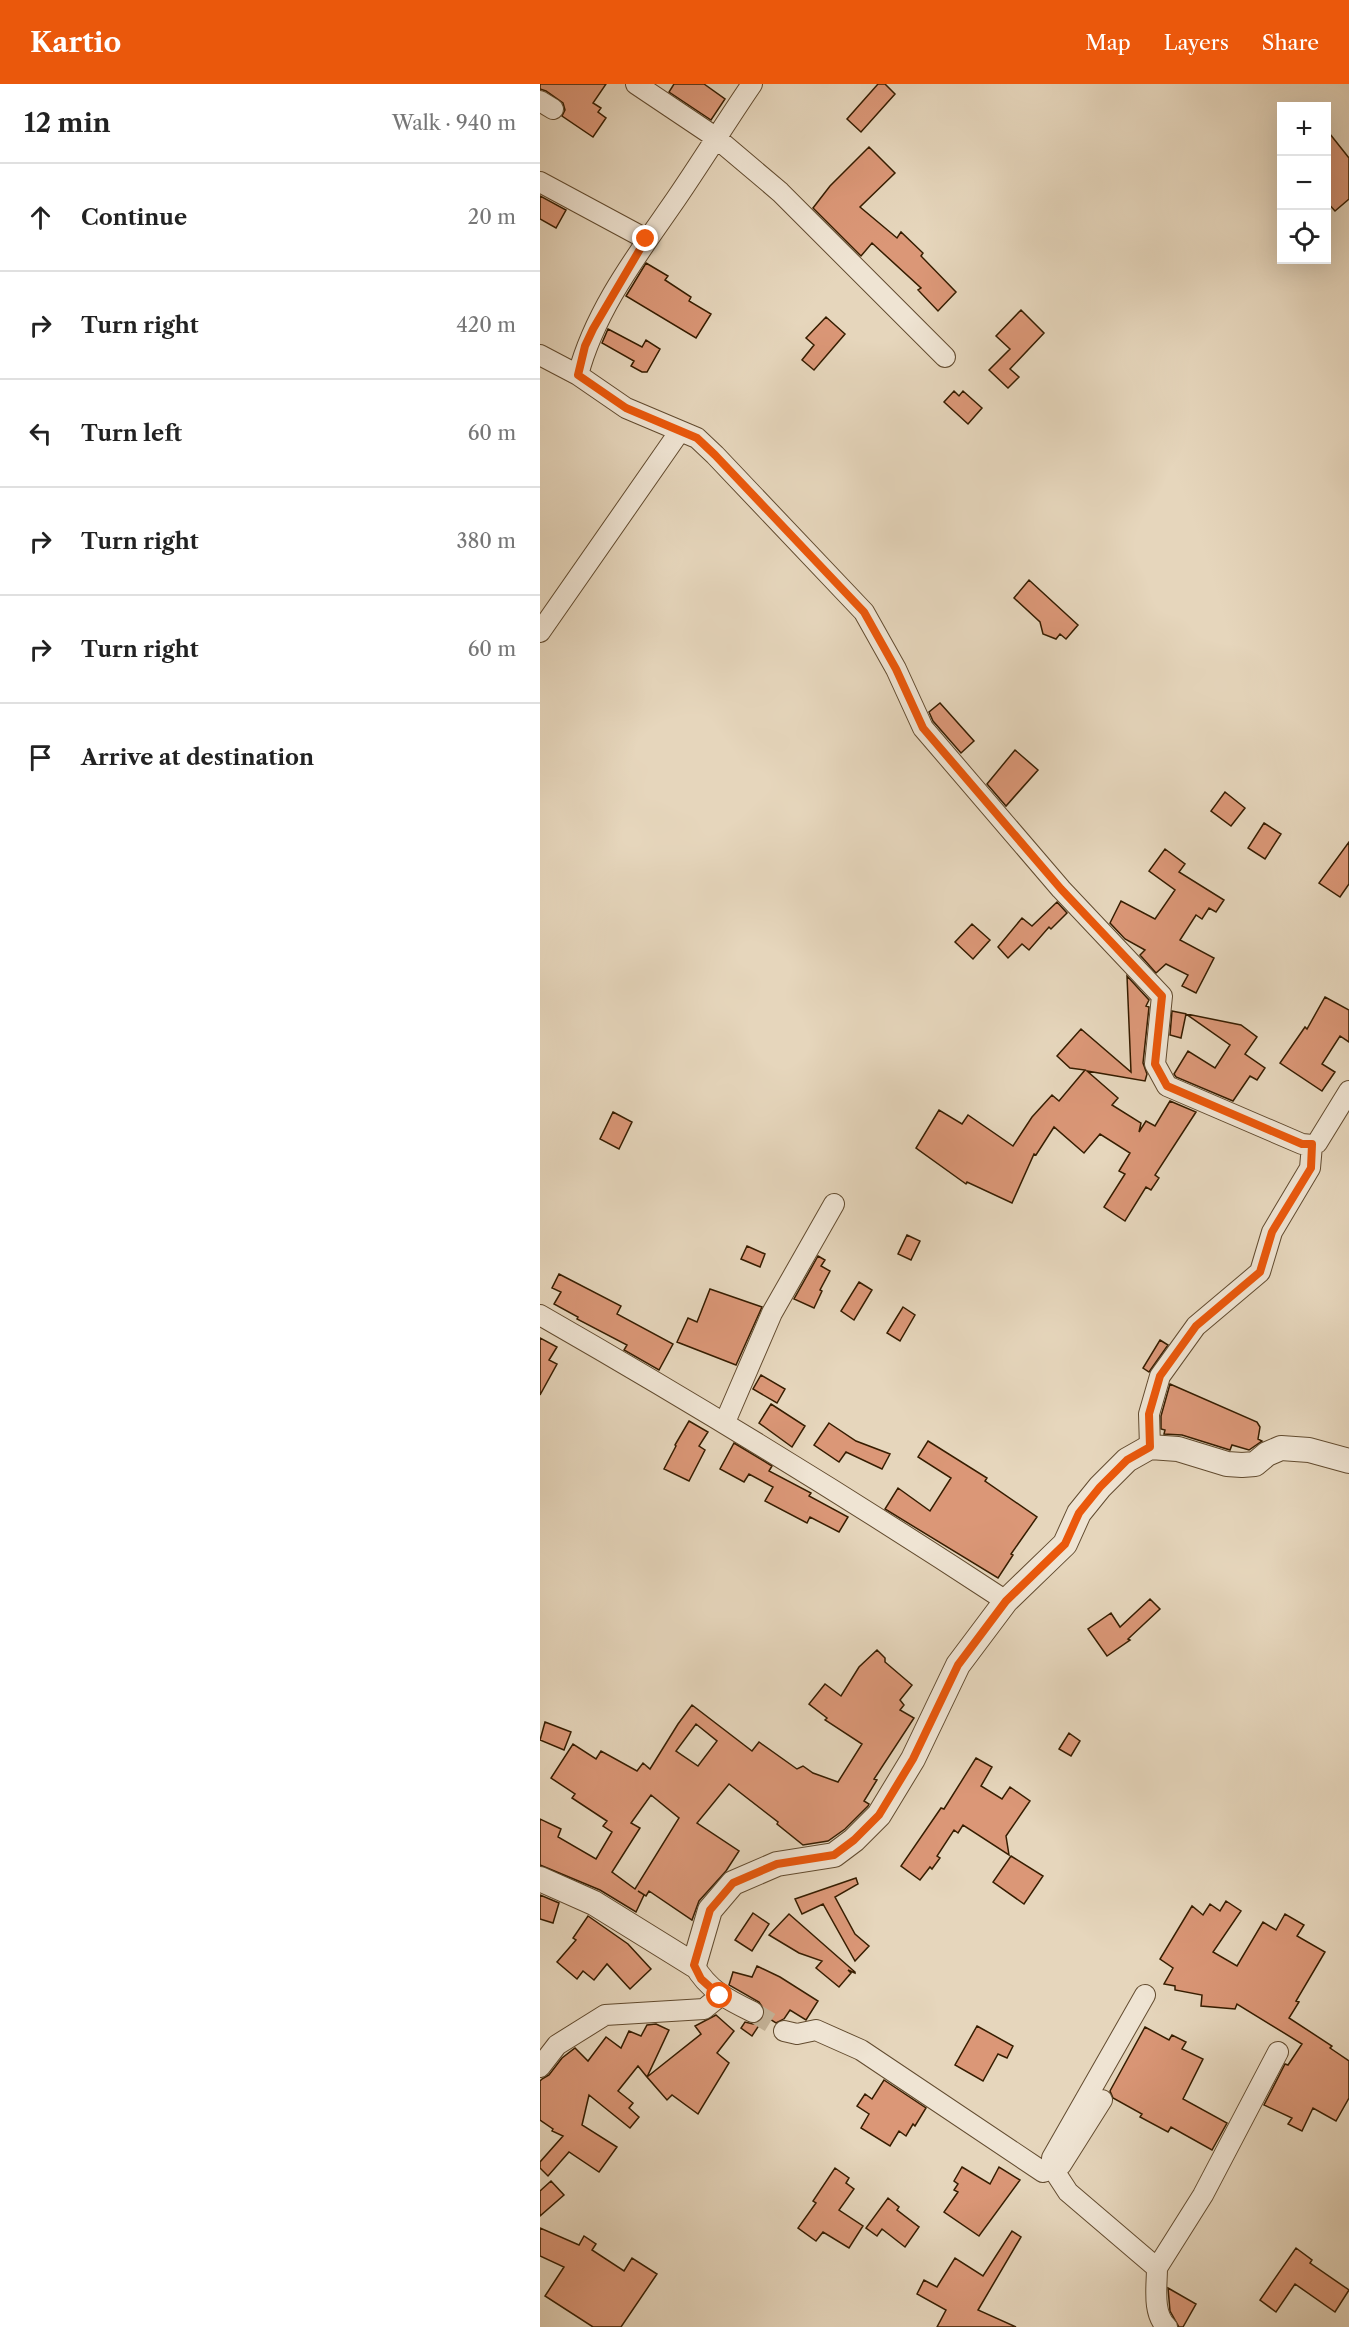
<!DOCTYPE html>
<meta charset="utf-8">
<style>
body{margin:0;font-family:"Libre Caslon Text",serif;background:#f6f6f6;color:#222}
.controls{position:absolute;right:18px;top:18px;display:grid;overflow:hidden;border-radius:0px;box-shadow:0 6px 24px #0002}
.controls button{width:54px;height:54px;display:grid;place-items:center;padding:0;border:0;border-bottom:2px solid #e0e0e0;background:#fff;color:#222;font:30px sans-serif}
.stop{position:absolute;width:18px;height:18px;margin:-14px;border:4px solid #ea580c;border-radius:50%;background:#fff}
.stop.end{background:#ea580c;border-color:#fff;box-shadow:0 2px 6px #0008}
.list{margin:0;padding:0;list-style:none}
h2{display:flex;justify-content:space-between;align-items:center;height:78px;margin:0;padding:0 24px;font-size:26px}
h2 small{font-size:20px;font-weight:400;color:#767676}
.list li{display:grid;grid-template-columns:39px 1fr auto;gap:18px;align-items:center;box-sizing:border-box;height:108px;padding:0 24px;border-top:2px solid #e0e0e0}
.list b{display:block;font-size:22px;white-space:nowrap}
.list em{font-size:20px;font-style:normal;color:#767676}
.icon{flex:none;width:33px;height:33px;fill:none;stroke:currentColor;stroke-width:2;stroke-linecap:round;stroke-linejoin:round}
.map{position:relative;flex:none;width:809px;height:2243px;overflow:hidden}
header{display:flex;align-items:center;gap:36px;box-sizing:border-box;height:84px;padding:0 30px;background:#ea580c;color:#fff}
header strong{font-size:28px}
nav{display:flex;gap:33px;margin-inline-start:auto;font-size:21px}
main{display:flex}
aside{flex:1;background:#fff}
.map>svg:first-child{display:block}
.building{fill:#db9777;stroke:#361d00;stroke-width:1.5;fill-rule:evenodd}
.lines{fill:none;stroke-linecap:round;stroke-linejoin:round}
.minor-tunnel{stroke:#c3b196;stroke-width:20;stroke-dasharray:20 10;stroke-linecap:butt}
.minor-casing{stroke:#624b2f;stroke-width:22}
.tertiary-casing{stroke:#624b2f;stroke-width:26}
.minor{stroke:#efe4d3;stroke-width:20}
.tertiary{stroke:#efe4d3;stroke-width:24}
.route{stroke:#ea580c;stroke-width:8}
</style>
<header>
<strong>Kartio</strong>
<nav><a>Map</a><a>Layers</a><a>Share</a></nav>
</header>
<main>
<aside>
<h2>12 min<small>Walk · 940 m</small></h2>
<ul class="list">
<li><svg class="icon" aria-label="ahead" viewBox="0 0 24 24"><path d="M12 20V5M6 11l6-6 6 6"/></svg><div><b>Continue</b></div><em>20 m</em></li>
<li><svg class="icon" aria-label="right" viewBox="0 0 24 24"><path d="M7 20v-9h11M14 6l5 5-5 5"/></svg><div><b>Turn right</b></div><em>420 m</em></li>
<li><svg class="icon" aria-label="left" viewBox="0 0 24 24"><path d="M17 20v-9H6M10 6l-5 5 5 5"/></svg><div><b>Turn left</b></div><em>60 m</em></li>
<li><svg class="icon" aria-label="right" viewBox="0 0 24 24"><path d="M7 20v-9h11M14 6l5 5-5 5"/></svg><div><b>Turn right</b></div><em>380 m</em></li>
<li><svg class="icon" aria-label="right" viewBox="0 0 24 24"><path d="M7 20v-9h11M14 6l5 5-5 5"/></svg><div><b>Turn right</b></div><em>60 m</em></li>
<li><svg class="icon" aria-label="arrive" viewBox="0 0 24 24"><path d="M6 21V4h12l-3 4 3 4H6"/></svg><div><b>Arrive at destination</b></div></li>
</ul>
</aside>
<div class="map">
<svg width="809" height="2243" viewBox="0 0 809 2243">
<rect width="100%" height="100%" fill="#e6d6bc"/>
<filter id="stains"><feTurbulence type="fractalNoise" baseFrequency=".00333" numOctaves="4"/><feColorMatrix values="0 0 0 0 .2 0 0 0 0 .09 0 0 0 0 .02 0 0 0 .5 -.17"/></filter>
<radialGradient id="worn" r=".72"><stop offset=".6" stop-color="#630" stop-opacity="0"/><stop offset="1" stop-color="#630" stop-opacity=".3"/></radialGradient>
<path class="building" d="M0,0H66L53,19L61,24L58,28L66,34L53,53L22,32L25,26L23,19L6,7L0,5Z
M134,0H164L185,15L171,36L129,8Z
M338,0H345L355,10L321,48L307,35Z
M786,45L809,74V115L795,127L786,117Z
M329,63L355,89L320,123L357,154L361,148L383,169L381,172L416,208L398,227L378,206L381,204L332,159L321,172L273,124L290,102Z
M0,112L26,126L16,144L0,135Z
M106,179L128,192L125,196L151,213L149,217L171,230L156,254L86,212Z
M481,226L504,249L470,285L479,293L468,304L449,286L470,265L456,252Z
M286,233L305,250L274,286L262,276L274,261L266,254Z
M68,245L102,263L106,256L120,265L107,288H102L91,282L94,277L62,259Z
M414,307L419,312L423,307L442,324L428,340L404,318Z
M489,496L538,541L526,555L520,550L516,555L503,550L500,538L474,514Z
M400,619L434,657L421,669L393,637L389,628Z
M475,666L498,686L466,722L447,700Z
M685,708L705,724L691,742L671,727Z
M724,739L741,750L725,775L708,764Z
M809,758V800L800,813L779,799Z
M625,765L645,780L639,788L684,816L676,828L669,824L662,835L656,831L640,856L674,874L656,909L642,902L648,891L626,880L616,889L600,871L605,866L585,855L570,839L581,817L615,835L635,806L609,787Z
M517,818L527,829L511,845L509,843L489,866L482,860L468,874L458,863L482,834L492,842Z
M432,840L450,856L433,875L415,858Z
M587,892L609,916L606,922L609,923L603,979L607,990L605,997L547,987L578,1014L572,1021L601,1039L599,1048L606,1037L615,1042L630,1017L656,1028L615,1091L619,1094L611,1106L606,1103L585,1137L564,1123L585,1090L579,1087L590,1069L560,1050L544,1069L514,1043L496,1071L494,1070L472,1119L427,1098L426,1100L376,1064L399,1026L422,1040L428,1031L473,1062L492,1033L512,1011L519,1017L545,986L530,984L517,972L541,945L591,988Z
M785,913L809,926V958L800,952L782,980L795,988L782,1007L740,979L765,943L767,945Z
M632,927L701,941L717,953L705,970L725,984L717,996L710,992L693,1017L636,993L634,990L648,967L675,984L690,961L646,930L641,954L630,951Z
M73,1028L92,1038L79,1065L60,1055Z
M367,1151L380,1157L371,1176L358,1170Z
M207,1162L225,1170L220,1183L201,1175Z
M278,1172L285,1176L281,1182L290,1187L280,1206L282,1207L274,1224L254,1215Z
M19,1190L81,1222L77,1230L133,1260L119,1286L84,1266L87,1261L37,1235L38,1233L14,1220L21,1208L12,1204Z
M319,1198L332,1206L314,1236L301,1227Z
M170,1205L222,1223L196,1281L137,1258L148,1234L157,1238Z
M363,1223L375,1231L360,1257L347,1249Z
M0,1254L17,1263L9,1276L17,1280L0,1311Z
M620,1256L628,1261L609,1288L603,1284Z
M221,1291L245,1305L237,1319L213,1305Z
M630,1300L717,1338L720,1343L718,1355L722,1357L709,1366L692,1361L690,1366L642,1351L624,1350L625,1346L621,1345V1332Z
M231,1320L265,1342L252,1363L219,1339Z
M149,1337L168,1348L159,1362L165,1366L149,1397L124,1385L136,1362L135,1361Z
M289,1339L316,1357L350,1370L342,1385L306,1368L299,1378L274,1361Z
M388,1357L447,1394L445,1397L497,1433L471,1470L473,1471L458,1494L345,1425L358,1404L390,1427L411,1394L378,1373Z
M194,1359L232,1382L229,1387L271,1409L269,1412L308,1433L299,1448L270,1433L267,1439L225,1417L233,1403L209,1390L204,1398L180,1385Z
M610,1515L620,1525L588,1555L590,1556L567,1572L548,1545L571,1529L580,1543Z
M337,1566L345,1574V1578L372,1601L360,1616L364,1621L360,1626L374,1634L334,1695L337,1696L324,1717L329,1720L328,1722L305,1745L288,1757L263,1761L237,1740L238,1738L189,1700L157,1739L199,1767L186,1787L159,1817L152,1836L109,1807L106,1812L98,1807L104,1811L96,1828L60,1806L0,1781V1735L21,1745L18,1753L56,1775L72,1748L63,1742L67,1737L32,1714L35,1710L11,1694L33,1660L56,1675L61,1667L97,1687L103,1679L110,1685L138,1640L152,1621L212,1667L219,1658L257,1685L263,1682L273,1689L298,1698L322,1660L285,1636L287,1634L269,1620L285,1600L301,1612L319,1583ZM156,1640L177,1657L158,1682L136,1667ZM111,1711L139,1734L95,1805L72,1788L100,1744L91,1739Z
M5,1638L31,1648L24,1666L0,1656Z
M529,1649L540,1657L531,1672L519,1665Z
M436,1674L452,1683L441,1702L462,1715L470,1703L490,1717L466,1752L469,1771L423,1741L418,1749L414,1746L397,1772L400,1774L392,1785L390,1783L380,1796L361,1782L401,1724L404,1725Z
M471,1772L503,1792L484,1820L453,1798Z
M316,1794L318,1800L295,1813L315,1850L329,1862L315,1877L283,1820L262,1830L255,1815Z
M0,1811L19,1819L13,1839L0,1835Z
M686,1817L701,1827L673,1868L697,1882L723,1838L736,1846L745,1830L764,1841L757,1852L785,1868L756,1917L759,1918L749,1934L792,1962L790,1964L809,1977V2014L796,2037L773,2024L762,2047L748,2040L752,2034L724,2021L745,1980L748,1981L762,1960L697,1920L695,1925L661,1922L662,1911L635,1906V1902L624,1900L633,1884L620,1875L652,1822L663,1831L670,1820L680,1827Z
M213,1829L229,1840L212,1867L195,1856Z
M249,1830L315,1888V1889L308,1886L311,1889L299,1903L276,1884L282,1877L259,1869L229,1851Z
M48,1832L88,1860L111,1885L90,1905L67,1880L54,1896L43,1887L37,1895L17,1878L36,1856L33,1854Z
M217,1882L240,1893L278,1917L266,1936L250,1926L244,1935L236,1939L225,1932L212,1952L201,1944L205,1938L213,1940L220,1938L225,1927L219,1918L189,1901L193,1888L212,1893Z
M176,1931L194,1947L177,1969L189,1979L158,2030L132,2011L127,2016L107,1993L161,1950L155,1942Z
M116,1940L129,1946L107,1993L98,1982L78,2007L93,2019L89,2024L99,2033L90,2044L49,2011L42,2041L77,2063L59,2088L29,2068L8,2092L0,2084V2078L23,2052L12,2047L13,2045L0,2036V1997L2,1995L9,1991L22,1974L35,1964L48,1977L66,1953L81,1964L89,1947L101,1952L107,1941Z
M437,1942L473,1962L467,1974L458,1970L443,1997L415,1981Z
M605,1943L629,1956L632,1951L646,1958L642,1965L663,1975L643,2015L687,2039L672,2066L631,2043L628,2048L600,2033L602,2030L573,2014L570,2007Z
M344,1996L386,2024L375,2042L373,2040L366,2052L359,2047L350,2062L321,2044L329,2030L317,2022L325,2010L332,2015Z
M422,2083L450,2100L459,2083L480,2096L439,2152L404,2128L418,2108L414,2106L418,2100L414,2097Z
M295,2084L309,2094L306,2099L314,2105L299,2126L323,2142L309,2164L283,2148L276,2157L258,2144L276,2119L273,2117Z
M11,2097L24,2111L0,2132V2107Z
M348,2114L359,2123L357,2126L379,2143L365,2163L342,2145L337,2152L326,2144Z
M0,2144L39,2161L44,2152L56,2160L52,2166L84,2187L92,2174L117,2190L81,2243H53L5,2212L24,2183L0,2172Z
M472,2147L481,2153L438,2226L476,2243H397L406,2226L377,2210L384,2196L397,2203L415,2174L443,2192Z
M756,2164L772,2176L770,2179L809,2206L795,2228L755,2200L736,2228L720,2216Z
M628,2204L656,2220L643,2243H639L630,2227Z"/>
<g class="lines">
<path class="minor-tunnel" d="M213,1928L244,1947"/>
<defs>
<path id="minor" d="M96,0L175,53L240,108L405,273
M0,17L13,25
M0,98L106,155
M0,271L38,291L86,324L157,354L175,371L324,528L356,585L383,644L521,805L622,912L615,980L627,1002L762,1060L772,1061L770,1084L732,1148L720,1188L656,1242L620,1292L609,1330L610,1363
M38,291C55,226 98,170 136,115C162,77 186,38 212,0
M0,548L140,347
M772,1061L777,1059L809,1007
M0,1231C159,1322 314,1417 466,1517
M185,1338L232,1229L294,1120
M154,1881C168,1906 188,1916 213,1928
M244,1947L257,1950L276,1946L321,1966L503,2088L513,2085L528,2108L617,2184C617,2202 612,2230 627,2243
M0,1983L17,1961L65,1931L164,1925L180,1912
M562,2016L521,2081L513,2085L512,2074L605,1911
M617,2184L663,2111L738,1968"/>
<path id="tertiary" d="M0,1795L54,1819L154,1881L170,1826L193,1799L237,1780L294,1771L314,1756L339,1731L373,1675L418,1581L466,1517L525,1460L539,1429L560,1403L587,1376L610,1363L638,1365L687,1380L702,1381L715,1380L727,1370L741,1364L769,1366L809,1377"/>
</defs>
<use href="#minor" class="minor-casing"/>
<use href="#tertiary" class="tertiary-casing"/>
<use href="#minor" class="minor"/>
<use href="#tertiary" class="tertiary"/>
</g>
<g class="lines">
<path class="route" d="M106,155L53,245L45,262L38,291L86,324L157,354L175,371L324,528L356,585L383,644L521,805L622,912L615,980L627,1002L762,1060H772L771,1084L732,1148L720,1188L656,1242L620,1292L609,1330L610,1363L587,1376L560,1403L539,1429L525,1460L466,1517L418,1581L373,1675L339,1731L314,1756L294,1771L237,1780L193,1799L170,1826L154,1881L161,1895L180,1912"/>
</g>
<rect width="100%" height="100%" filter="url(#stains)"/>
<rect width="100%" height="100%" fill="url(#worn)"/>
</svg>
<div class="controls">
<button>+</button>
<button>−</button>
<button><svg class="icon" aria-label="locate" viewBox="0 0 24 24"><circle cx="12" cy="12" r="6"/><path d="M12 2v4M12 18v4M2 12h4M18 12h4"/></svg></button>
</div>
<div class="stop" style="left:180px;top:1912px"></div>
<div class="stop end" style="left:106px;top:155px"></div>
</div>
</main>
